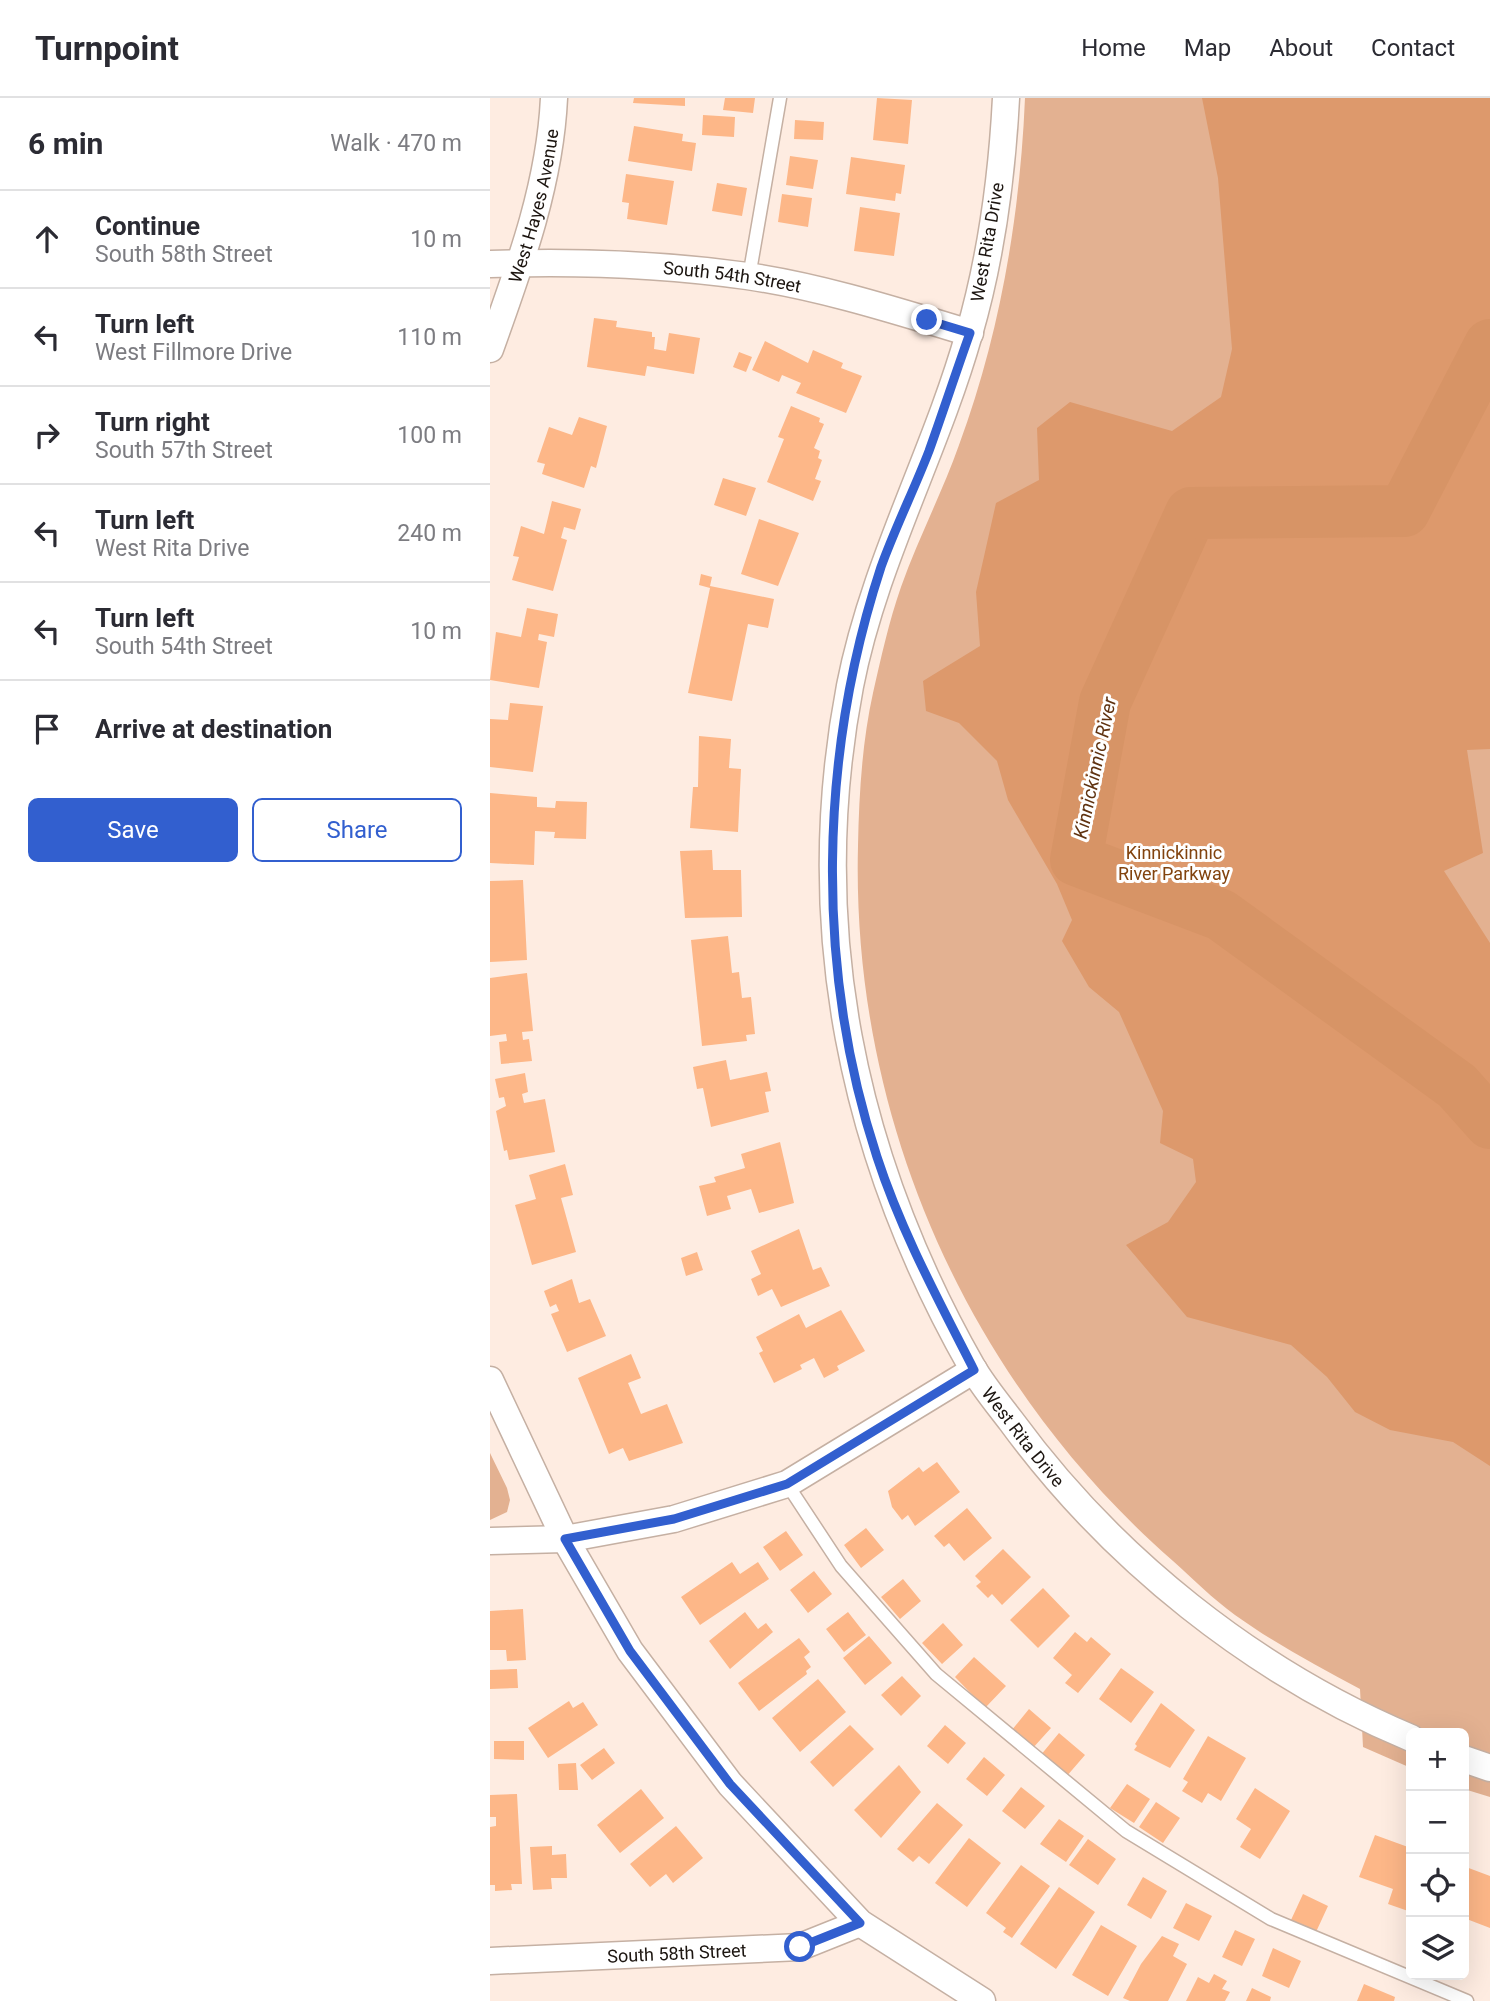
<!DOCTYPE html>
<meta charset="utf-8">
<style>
body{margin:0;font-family:Roboto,sans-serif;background:#f2f2f3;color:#2b2b33}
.controls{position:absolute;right:21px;bottom:21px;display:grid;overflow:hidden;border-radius:10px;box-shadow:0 7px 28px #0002}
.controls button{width:63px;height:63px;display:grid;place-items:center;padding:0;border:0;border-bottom:2px solid #e1e1e2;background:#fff;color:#2b2b33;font:35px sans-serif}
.stop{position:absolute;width:21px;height:21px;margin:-16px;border:5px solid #325fcf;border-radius:50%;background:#fff}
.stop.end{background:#325fcf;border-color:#fff;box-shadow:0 2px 7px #0008}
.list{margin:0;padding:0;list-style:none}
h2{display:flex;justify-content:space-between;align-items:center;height:91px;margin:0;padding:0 28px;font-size:30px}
h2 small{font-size:23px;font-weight:400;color:#7c7c81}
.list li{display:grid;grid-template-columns:46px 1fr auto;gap:21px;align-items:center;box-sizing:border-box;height:98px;padding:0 28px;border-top:2px solid #e1e1e2}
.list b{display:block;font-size:26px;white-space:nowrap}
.list p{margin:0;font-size:23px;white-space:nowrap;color:#7c7c81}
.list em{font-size:23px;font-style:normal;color:#7c7c81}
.actions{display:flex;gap:14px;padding:21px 28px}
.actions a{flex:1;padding:16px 0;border:2px solid #325fcf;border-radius:10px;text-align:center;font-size:24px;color:#325fcf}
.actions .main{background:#325fcf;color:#fff}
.icon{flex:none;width:38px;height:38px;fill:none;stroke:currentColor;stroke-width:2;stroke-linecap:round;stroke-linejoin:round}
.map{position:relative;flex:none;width:1000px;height:1903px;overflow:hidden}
header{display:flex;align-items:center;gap:42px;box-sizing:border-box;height:98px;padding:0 35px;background:#fff;border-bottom:2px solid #e1e1e2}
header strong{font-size:33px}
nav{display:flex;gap:38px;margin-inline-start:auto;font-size:24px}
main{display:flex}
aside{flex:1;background:#fff}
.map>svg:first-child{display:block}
.green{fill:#e3b191}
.forest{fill:#dd996c}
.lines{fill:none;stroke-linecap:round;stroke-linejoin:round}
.river{stroke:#d79466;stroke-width:52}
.building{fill:#fdb788}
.lane-casing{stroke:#c5b0a3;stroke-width:15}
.street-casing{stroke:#c5b0a3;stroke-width:29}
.lane{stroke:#fff;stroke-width:12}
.street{stroke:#fff;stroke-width:26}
.route{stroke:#325fcf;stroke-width:9}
.labels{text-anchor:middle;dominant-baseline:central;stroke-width:6;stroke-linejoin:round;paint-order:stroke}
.street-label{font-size:18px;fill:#1c1510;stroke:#fff}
.park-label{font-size:18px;fill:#82430e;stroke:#fff}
.water-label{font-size:19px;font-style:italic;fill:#603311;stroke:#fff}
</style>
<header>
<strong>Turnpoint</strong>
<nav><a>Home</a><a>Map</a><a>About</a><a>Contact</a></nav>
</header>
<main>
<aside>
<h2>6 min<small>Walk · 470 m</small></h2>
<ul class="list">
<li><svg class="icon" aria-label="ahead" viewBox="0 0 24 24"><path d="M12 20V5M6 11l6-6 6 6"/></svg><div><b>Continue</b><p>South 58th Street</p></div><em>10 m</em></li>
<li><svg class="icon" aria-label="left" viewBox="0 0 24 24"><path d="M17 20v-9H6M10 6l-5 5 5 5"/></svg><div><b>Turn left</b><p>West Fillmore Drive</p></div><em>110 m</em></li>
<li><svg class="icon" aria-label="right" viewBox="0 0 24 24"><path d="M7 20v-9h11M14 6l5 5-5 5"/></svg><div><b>Turn right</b><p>South 57th Street</p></div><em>100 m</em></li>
<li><svg class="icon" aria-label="left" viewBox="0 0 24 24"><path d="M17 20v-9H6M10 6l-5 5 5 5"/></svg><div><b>Turn left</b><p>West Rita Drive</p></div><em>240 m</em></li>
<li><svg class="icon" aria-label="left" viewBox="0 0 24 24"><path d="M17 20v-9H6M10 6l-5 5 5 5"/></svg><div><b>Turn left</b><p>South 54th Street</p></div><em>10 m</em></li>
<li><svg class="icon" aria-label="arrive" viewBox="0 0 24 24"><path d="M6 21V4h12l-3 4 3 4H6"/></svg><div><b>Arrive at destination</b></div></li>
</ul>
<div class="actions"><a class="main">Save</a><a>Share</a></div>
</aside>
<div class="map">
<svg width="1000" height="1903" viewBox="0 0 1000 1903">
<rect width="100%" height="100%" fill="#feece1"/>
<path class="green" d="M535,0H1000V1699L974,1691V1635H921V1670L873,1649L870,1591C827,1568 784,1545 745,1517C723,1501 703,1481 683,1463C478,1284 361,1021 368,748C369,697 372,645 383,595C391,560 399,523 411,489C428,441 452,395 469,347C510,236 530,118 535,0Z
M0,1355L17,1390L20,1402L17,1414L0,1422Z"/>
<path class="forest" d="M712,0H1000V651L977,652L993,755L954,773L1000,845V1368L963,1344L900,1332L865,1314L837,1279L801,1247L697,1219L636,1147L678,1124L706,1084L703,1061L670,1045L673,1013L629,914L599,889L572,843L582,822L567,786L518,702L507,663L469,625L436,613L433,583L490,548L486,494L506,405L549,382L547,330L580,304L682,333L731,299L742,251L728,80Z"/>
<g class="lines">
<path class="river" d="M1000,247L914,413L701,415L615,604L586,762L731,817L967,988L1000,1025"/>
</g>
<path class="building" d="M144,0H195V8L143,5Z
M235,0H265L263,15L233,12Z
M387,0L422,2L418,46L383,42Z
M213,17L245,19L244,39L212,37Z
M305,22L334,24L333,42L304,41Z
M144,28L193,36L192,43L206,45L202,73L138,63Z
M300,58L328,62L323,91L296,87Z
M361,59L415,67L411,96L406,95L405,103L356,96Z
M136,76L184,83L177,127L137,121L139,105L132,104Z
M227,85L257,90L252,118L222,113Z
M292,96L322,100L318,129L288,124Z
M370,109L410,115L404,158L364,153Z
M104,220L127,223L126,229L162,234V239H165L164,251L176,253L179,235L210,240L204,276L157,268L155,278L97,269Z
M275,243L318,265L323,252L353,265L351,270L372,278L356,315L306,295L311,285L292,277L289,284L262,272Z
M249,254L262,259L256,274L243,269Z
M301,308L330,320L329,324L334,326L324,350L330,353L328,360L332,362L325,381L331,383L323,403L277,384L294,341L288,339Z
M89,319L117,328L106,370L101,368L94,390L52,376L55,366L47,364L59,329L82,337Z
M233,380L266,390L256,418L224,407Z
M62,403L91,411L85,432L74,429L71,440L77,442L63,493L22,482L29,459L23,458L31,428L54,436Z
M269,421L309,435L288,488L251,476Z
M211,476L222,479L220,488L284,501L278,530L258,526L242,603L198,595L220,490L209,487Z
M37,510L68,516L64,539L49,536L48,542L57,544L49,590L0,582L6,534L31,539Z
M20,605L53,608L43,674L0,669V621L18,622Z
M209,638L241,641L239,670L251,671L248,734L200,730L203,689H208Z
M0,695L47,699V709L65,710L66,703L97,704L96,741L64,740L65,734L45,733L44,767L0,765Z
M222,752L223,772H251L252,819L195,820L190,753Z
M33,782L37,862L0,864V783Z
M238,838L242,875L249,874L252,900L261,899L265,936L256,937L257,943L212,948L201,842Z
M37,875L43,933L32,934L33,942L39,941L42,963L11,966L9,944L17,943L16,936L0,938V880Z
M236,962L240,982L277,974L281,993L275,994L279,1014L221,1029L213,990L207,991L203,969Z
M35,975L38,994L32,996L34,1005L55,1001L65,1054L19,1062L17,1052L14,1053L6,1013L16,1008L14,999L9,1000L5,981Z
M290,1044L304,1105L269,1115L261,1091L237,1098L241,1111L217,1118L209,1088L226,1084L224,1079L255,1070L251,1056Z
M75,1066L83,1097L71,1100L86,1154L42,1167L25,1107L46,1101L39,1077Z
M309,1131L323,1172L331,1169L340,1188L291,1209L282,1191L268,1198L261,1181L271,1176L261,1153Z
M207,1154L213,1172L196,1178L191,1160Z
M82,1181L89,1205L100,1201L116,1238L77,1254L61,1216L69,1213L66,1206L60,1209L54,1193Z
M351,1212L375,1253L347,1268L349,1272L334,1280L324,1260L310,1267L312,1271L284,1285L269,1255L273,1253L266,1239L309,1216L316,1230Z
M141,1256L151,1280L138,1285L151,1316L177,1306L193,1345L139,1363L133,1350L119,1356L88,1280Z
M447,1364L470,1394L425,1428L418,1417L412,1422L402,1409L398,1393L429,1369L433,1374Z
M477,1410L502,1440L474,1463L459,1445L454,1449L444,1438Z
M376,1430L394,1452L371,1470L354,1447Z
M296,1433L313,1457L290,1473L273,1449Z
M513,1451L541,1479L512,1507L502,1496L498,1500L486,1488L491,1484L485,1478Z
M242,1464L250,1476L268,1464L279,1481L210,1527L191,1499Z
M324,1473L342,1496L318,1515L300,1492Z
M413,1481L431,1503L410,1521L391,1499Z
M553,1490L580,1518L548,1550L520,1522Z
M33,1511L36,1562L17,1563L16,1552H0V1513Z
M255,1514L268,1531L276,1525L283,1534L240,1571L219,1543Z
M358,1514L376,1537L354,1554L336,1531Z
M453,1525L473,1547L452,1566L432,1545Z
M585,1534L597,1544L601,1539L621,1556L588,1595L575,1585L582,1577L563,1560Z
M379,1538L402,1565L375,1587L353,1560Z
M309,1540L320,1554L314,1559L321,1569L316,1573L317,1576L269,1613L248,1585Z
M484,1559L516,1588L495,1610L465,1579Z
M631,1570L664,1594L641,1625L609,1601Z
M27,1571L28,1590L0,1591V1572Z
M412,1578L431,1598L411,1618L391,1597Z
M328,1581L356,1614L310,1654L282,1620Z
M79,1603L83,1610L93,1604L108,1627L58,1660L38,1630Z
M671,1605L705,1632L680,1670L644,1652L647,1648L645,1646Z
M539,1611L561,1630L542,1651L521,1633Z
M360,1627L384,1651L343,1689L320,1664Z
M455,1627L476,1645L458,1666L437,1648Z
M569,1635L595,1657L576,1679L550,1658Z
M718,1638L756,1660L731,1703L718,1695L712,1705L692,1693L698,1684L693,1681Z
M4,1643H34V1662L4,1661Z
M114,1650L125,1665L102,1682L90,1667Z
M494,1659L515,1677L497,1698L476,1681Z
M86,1665L88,1692H69L68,1666Z
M409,1667L431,1694L391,1740L364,1712Z
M637,1686L660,1701L644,1725L620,1710Z
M531,1689L555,1708L535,1731L512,1713Z
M765,1690L800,1713L770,1761L750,1749L761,1731L746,1721Z
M151,1691L174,1720L130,1755L107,1727Z
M27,1696L32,1786H21L22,1792L5,1793V1787H0V1729L6,1728V1719H0V1697Z
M666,1704L690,1720L673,1745L649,1729Z
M447,1705L473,1727L439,1766L429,1758L423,1764L407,1751Z
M569,1721L594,1738L576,1764L550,1746Z
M186,1728L213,1760L183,1785L176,1776L160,1789L140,1766Z
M885,1737L918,1749L921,1742V1814L898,1806L903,1791L869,1779Z
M479,1740L511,1765L477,1809L445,1785Z
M598,1741L626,1761L608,1787L579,1767Z
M62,1748V1757L76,1756L77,1780H61L62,1791L43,1792L40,1749Z
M531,1767L560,1788L522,1840L513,1834L516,1830L496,1815Z
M976,1769L1000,1778V1830L974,1820Z
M653,1779L677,1793L661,1821L637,1807Z
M569,1789L605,1814L566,1871L530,1846Z
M813,1796L838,1808L826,1834L801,1822Z
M696,1805L722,1818L709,1843L683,1830Z
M611,1827L647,1848L618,1898L582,1877Z
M745,1832L765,1841L752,1868L732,1859Z
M672,1838L689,1846L683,1858L697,1866L678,1903H640L633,1900L651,1866Z
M783,1850L811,1863L799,1890L772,1878Z
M724,1876L737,1883L732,1891L740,1894L735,1903H696L708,1879L719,1885Z
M874,1886L905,1899L904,1903H867Z
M762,1890L781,1899L780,1903H756Z"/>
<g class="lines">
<defs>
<path id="lane" d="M259,179L290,0
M297,1386L351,1468L446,1576L636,1733L781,1821L977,1903"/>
<g id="street">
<path id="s1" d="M516,0C512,78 501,160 479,236C445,356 384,465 360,588C314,828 362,1058 482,1269C493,1288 508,1306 521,1323C622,1461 764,1574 921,1640"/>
<path id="s2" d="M0,166C86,163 171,166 257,178C332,189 407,213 480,235"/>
<path id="s3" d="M0,251C29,170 60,87 64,0"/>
<path d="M0,1282L75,1441L140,1553L240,1686L370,1825L492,1903"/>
<path d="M0,1443L75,1441L184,1421L297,1386L484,1272"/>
<path d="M974,1661L1000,1670"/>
<path id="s4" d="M0,1863L310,1849L370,1825"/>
</g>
</defs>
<use href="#lane" class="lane-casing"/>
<use href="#street" class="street-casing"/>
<use href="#lane" class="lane"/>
<use href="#street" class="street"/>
</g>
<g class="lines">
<path class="route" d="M310,1849L370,1825L240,1686L140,1553L75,1441L184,1421L297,1386L484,1272C449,1203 411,1133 387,1059C325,870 329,658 391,469C405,430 424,392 439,353C453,314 466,274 480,235L437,222"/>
</g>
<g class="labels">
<g class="street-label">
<text stroke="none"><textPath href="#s3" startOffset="150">West Hayes Avenue</textPath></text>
<text transform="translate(497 144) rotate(-80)">West Rita Drive</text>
<text stroke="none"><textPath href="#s2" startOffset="243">South 54th Street</textPath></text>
<text stroke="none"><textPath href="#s1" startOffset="1405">West Rita Drive</textPath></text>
<text stroke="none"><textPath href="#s4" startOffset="187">South 58th Street</textPath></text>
</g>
<g class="park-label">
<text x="684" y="754">Kinnickinnic<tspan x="684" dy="21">River Parkway</tspan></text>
</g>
<g class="water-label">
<text transform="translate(605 670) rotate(-78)">Kinnickinnic River</text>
</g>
</g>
</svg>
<div class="controls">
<button>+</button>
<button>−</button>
<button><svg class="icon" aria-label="locate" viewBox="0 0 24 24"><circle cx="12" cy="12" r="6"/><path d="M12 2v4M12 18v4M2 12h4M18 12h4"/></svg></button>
<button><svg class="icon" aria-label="layers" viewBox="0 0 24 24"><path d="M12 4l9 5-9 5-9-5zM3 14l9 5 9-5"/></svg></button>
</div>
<div class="stop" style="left:310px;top:1849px"></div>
<div class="stop end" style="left:437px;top:222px"></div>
</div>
</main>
